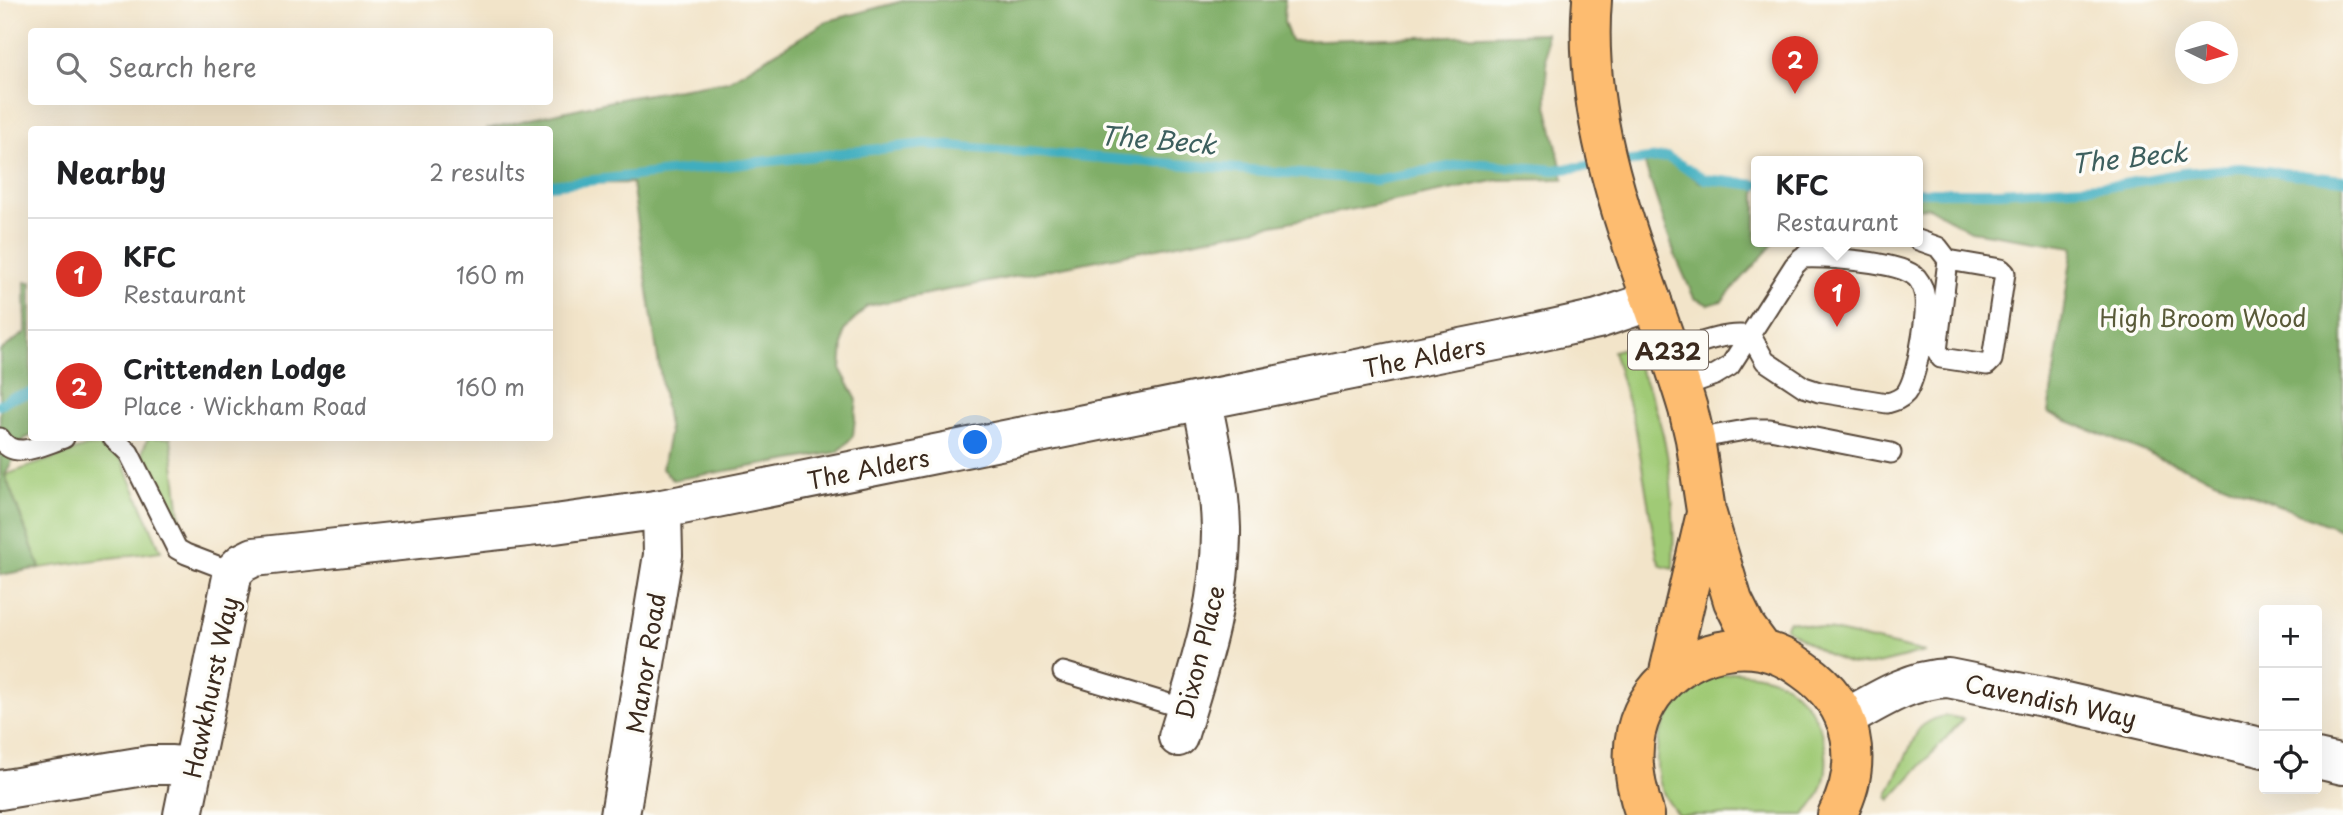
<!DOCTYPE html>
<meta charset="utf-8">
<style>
body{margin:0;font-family:"Playpen Sans",sans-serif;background:#f6f6f6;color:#202124}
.controls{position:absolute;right:21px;bottom:21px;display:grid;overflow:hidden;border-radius:7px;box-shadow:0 7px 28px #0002}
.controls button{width:63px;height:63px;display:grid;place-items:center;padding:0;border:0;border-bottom:2px solid #e0e0e0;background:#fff;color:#202124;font:35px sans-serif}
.compass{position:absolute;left:2175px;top:21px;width:63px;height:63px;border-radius:50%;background:#fff;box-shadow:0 7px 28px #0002;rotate:95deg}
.you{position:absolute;left:976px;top:443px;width:24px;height:24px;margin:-18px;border:5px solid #fff;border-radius:50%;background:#1a73e8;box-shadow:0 0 0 10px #1a73e833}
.badge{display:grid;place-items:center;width:46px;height:46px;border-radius:50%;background:#d93025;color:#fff;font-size:23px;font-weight:700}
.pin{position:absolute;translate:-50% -58px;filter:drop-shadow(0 2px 4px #0008)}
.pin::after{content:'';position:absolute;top:37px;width:24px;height:21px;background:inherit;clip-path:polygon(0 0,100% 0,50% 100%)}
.popup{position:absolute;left:1751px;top:156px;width:172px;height:91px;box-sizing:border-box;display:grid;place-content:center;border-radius:7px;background:#fff;filter:drop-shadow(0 2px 5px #0005);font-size:23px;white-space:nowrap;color:#757577}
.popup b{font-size:26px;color:#202124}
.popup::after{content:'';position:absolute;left:50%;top:100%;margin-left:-14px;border:14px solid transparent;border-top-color:#fff}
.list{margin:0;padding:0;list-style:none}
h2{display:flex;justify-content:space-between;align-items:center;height:91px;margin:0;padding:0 28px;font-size:30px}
h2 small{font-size:23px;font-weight:400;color:#757577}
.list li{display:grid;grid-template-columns:46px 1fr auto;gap:21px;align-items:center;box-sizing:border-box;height:112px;padding:0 28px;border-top:2px solid #e0e0e0}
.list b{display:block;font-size:26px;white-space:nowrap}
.list p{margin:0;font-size:23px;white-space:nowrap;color:#757577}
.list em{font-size:23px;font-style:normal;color:#757577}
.icon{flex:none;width:38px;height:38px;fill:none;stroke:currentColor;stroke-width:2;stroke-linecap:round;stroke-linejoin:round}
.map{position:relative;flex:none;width:2343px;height:815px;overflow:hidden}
.search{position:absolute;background:#fff;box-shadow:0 7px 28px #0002;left:28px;top:28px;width:525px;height:77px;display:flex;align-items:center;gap:18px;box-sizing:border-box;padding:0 24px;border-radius:7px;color:#757577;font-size:26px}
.panel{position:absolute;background:#fff;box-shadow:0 7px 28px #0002;left:28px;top:126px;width:525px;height:315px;border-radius:7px}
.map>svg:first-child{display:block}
.green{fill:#a0ca76;stroke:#6e7a4a;stroke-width:2}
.forest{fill:#80ae67;stroke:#5e6c42;stroke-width:2}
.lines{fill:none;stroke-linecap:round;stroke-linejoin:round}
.stream{stroke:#41aebf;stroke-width:10}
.lane-casing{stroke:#564638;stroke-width:23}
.street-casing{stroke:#564638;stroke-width:42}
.highway-casing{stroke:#564638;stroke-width:42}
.lane{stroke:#fff;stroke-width:19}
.street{stroke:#fff;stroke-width:38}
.highway{stroke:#fdbc6f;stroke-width:38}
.labels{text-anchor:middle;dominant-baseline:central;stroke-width:7;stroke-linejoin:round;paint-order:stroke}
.shield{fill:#fdfcf7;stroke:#75695f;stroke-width:2}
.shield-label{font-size:23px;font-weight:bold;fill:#3b2a1e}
.park-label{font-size:24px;fill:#595a38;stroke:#fdfcf7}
.street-label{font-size:24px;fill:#3b2a1e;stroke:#fdfcf7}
.water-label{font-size:26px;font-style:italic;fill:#3d5f5e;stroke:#fdfcf7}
</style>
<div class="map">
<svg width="2343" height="815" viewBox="0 0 2343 815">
<rect width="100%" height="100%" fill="#fdfcf7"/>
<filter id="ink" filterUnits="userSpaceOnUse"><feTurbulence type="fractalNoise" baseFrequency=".0143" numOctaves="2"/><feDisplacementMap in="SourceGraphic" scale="14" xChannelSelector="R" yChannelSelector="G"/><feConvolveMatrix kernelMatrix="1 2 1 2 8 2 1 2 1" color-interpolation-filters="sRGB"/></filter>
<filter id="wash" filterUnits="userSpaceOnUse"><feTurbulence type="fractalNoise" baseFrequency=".00686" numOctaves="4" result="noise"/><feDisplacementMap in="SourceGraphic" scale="28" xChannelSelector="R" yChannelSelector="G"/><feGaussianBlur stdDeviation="1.57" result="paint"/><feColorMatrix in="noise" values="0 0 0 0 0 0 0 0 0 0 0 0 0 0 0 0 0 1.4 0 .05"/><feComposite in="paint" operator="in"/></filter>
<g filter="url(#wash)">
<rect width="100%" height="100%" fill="#f2e4c9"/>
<path class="green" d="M1629,347C1636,362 1643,377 1650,392C1672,448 1675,509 1673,569L1661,566L1657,557L1636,430L1613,351Z
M148,438H171L182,533L144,461L143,450Z
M88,446C104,446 111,449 122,460L161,551L40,568L5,475Z
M1789,621L1925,652C1907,656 1888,663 1870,665C1840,668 1810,643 1785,628Z
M1736,672C1754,674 1772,675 1788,686C1827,714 1843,779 1804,815H1678C1673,808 1666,800 1663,792C1646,749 1665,698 1709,679C1717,675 1727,674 1736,672Z
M1946,716L1963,719L1890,800L1887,797L1918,730C1927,721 1933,718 1946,716Z"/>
<path class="forest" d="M906,0H1285L1284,22L1291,41L1546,33L1547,105L1564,179L1499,180L867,306L844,331L841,370L857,400L853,436L838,452L673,480L662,469L669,433L632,183L550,184V130L486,129L625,98L728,81L828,21Z
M1669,160L1700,182L1756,187V241H1776L1722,301L1709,305L1694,298L1675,255L1644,162Z
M2240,170L2343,182V531L2048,413L2073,247L1971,231L1928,207L1918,208V193L1999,195L2118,188L2181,175Z
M25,282H31V436L24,439L5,475L40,568L0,575V351L26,332Z"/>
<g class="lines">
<path class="stream" d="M550,185L925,144L1375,180L1471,163L1555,170L1667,157L1705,179L1756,185
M1918,192H2000L2118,185L2183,173L2240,168L2343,180
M0,405L10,398L32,393"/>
</g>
</g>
<g filter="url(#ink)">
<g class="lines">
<defs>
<path id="lane" d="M1918,240L1938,247L1948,260L2001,269L2005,273L1992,360L1987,365L1941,358L1937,351L1948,260
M1751,336L1765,361L1804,387L1819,392L1887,403C1895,401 1901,399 1906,393C1917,378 1927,317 1925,298C1924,291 1922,284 1917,278C1901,261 1825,257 1801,258
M1669,353C1694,345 1725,331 1751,336
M1681,387L1715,375L1730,366L1794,266L1819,241
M0,438C14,462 44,444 64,438
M113,438L129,453L177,549L186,554L233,572
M1695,439L1751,429H1770L1891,453
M1063,672L1186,709"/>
<path id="street" d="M1845,719C1877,701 1910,679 1948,678L2048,698L2264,748
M1178,737C1199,668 1222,600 1221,528C1220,485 1210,443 1202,401
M2317,759L2343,765
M0,790L150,765H170L193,767
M183,815L233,572L242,563L254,557L555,524L662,509L1516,337L1598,319L1652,301
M620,815L663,555L662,509"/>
<path id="highway" d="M1592,0C1580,145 1648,274 1688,409L1695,439L1706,511L1733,601L1746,627L1763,650
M1668,676L1706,513
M1645,815C1636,789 1630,759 1636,732C1649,676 1706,641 1761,650C1777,653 1792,661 1804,670C1855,705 1865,762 1837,815"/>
</defs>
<use href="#lane" class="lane-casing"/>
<use href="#street" class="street-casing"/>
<use href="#highway" class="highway-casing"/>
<use href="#lane" class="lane"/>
<use href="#street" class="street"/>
<use href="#highway" class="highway"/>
</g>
</g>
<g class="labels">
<rect class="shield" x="1628" y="330.5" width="80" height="39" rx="5"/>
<g class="shield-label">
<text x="1668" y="350">A232</text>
</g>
<g class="park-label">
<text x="2203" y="317">High Broom Wood</text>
</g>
<g class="street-label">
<text transform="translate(1424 356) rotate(-11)">The Alders</text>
<text transform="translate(868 468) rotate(-11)">The Alders</text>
<text transform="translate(1199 652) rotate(-76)">Dixon Place</text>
<text transform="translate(645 663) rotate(-81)">Manor Road</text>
<text transform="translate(210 687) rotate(-78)">Hawkhurst Way</text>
<text transform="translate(2051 700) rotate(12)">Cavendish Way</text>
</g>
<g class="water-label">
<text transform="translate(1158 139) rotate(5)">The Beck</text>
<text transform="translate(2129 157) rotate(-6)">The Beck</text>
</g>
</g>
</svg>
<div class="controls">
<button>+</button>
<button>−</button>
<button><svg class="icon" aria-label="locate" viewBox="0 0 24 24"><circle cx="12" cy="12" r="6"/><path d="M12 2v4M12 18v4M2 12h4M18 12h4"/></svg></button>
</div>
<svg class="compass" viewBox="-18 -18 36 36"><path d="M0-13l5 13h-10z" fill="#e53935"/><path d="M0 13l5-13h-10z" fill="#757577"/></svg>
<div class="you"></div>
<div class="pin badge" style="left:1837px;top:327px">1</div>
<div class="popup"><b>KFC</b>Restaurant</div>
<div class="pin badge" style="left:1795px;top:94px">2</div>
<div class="search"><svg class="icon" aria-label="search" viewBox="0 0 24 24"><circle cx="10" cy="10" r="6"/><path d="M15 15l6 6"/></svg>Search here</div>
<section class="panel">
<h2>Nearby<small>2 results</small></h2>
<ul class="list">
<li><span class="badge">1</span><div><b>KFC</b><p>Restaurant</p></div><em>160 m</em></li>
<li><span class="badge">2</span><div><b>Crittenden Lodge</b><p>Place · Wickham Road</p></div><em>160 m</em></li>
</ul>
</section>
</div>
